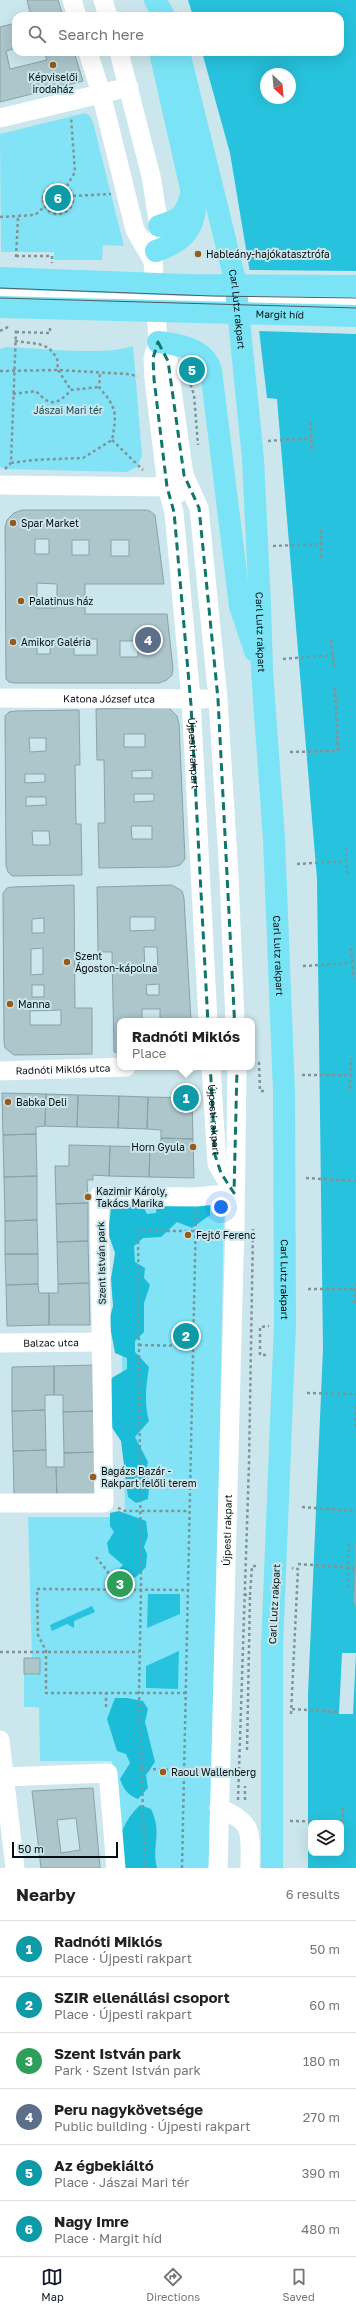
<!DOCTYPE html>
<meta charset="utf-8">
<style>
body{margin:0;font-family:"Golos Text",sans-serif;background:#f2f2f2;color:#222}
.controls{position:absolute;right:12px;bottom:12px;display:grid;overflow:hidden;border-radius:8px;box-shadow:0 4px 16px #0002}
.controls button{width:36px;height:36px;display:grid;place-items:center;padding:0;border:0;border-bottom:1px solid #e0e0e0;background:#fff;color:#222;font:20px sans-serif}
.compass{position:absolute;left:260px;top:68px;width:36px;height:36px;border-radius:50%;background:#fff;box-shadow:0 4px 16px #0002;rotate:154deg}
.scale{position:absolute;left:12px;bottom:10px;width:106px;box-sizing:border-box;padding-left:4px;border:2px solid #050e10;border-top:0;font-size:11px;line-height:14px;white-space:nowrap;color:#050e10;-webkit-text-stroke:3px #cbe6ec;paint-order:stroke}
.you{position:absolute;left:221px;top:1207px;width:14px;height:14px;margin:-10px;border:3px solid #fff;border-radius:50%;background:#1a73e8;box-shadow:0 0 0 6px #1a73e833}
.badge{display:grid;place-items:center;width:26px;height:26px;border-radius:50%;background:#111827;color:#fff;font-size:13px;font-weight:700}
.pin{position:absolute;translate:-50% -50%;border:2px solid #fff;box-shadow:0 1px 4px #0006}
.popup{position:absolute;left:117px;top:1018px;width:138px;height:52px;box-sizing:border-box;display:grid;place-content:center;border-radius:8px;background:#fff;filter:drop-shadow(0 1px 3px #0005);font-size:13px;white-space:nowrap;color:#767676}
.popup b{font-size:15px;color:#222}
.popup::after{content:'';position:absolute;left:50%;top:100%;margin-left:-8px;border:8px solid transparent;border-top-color:#fff}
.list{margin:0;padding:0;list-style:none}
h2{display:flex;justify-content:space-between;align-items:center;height:52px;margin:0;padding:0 16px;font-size:17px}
h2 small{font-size:13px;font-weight:400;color:#767676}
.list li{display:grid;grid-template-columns:26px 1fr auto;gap:12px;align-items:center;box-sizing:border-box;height:56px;padding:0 16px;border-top:1px solid #e0e0e0}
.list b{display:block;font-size:15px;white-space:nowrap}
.list p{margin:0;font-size:13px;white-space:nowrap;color:#767676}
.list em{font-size:13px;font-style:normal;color:#767676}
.icon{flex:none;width:22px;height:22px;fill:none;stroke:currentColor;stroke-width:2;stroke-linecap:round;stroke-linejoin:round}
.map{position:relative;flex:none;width:356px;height:1868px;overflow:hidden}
.search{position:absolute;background:#fff;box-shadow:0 4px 16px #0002;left:12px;right:12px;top:12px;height:44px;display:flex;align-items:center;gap:10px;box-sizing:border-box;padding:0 14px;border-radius:12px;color:#767676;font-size:15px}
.sheet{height:388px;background:#fff}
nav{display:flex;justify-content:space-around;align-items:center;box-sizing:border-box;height:56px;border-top:1px solid #e0e0e0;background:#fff;font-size:11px;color:#767676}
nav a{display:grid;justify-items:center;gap:2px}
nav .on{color:#111827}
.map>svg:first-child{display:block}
.green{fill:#82e3f7}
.forest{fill:#1bbcd7}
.water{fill:#27c2dd;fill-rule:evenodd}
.pier{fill:#cbe6ec}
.building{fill:#acc6cc;stroke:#88a2a7;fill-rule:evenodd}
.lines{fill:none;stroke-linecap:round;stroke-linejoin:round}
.path{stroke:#809498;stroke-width:2.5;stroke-dasharray:3 3;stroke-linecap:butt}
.minor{stroke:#fff;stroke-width:19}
.major{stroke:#7ae4f6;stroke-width:22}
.tram{stroke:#4d5d61;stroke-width:1}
.marked{fill:none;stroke:#0f766e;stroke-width:3;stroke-dasharray:8 5;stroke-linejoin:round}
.poi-dot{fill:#975c1c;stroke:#cbe6ec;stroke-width:1.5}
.labels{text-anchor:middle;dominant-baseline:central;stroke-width:4;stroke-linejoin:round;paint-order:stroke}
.poi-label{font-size:10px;fill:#050e10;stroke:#cbe6ec;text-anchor:start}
.street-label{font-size:10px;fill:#050e10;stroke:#cbe6ec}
.park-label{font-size:10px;fill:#14505b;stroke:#cbe6ec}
</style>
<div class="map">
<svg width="356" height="1868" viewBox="0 0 356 1868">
<rect width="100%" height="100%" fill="#cbe6ec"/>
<path class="green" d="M85,113L90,116L93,122L124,246L103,245L102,260H54V252H1L0,134Z
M133,346L142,456L137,467L127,472L6,469L0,467V349L6,347C39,348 105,356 133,346Z
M119,1205L224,1206L212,1868H121L112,1761H40L39,1707H24V1658H32L28,1517H125Z"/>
<path class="forest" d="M157,1201L210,1203V1215L192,1228L177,1222L161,1237L143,1238L134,1246L135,1262L145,1268L144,1278L150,1285L144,1303V1332L135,1341V1352L149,1367C146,1386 144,1402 149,1421L135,1437L148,1462L145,1476L149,1487L148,1499L136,1503L128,1497L121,1441L111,1426L110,1379L127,1369V1358L115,1353L109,1321L113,1306L111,1279L115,1253L108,1233L111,1208L114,1202L143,1206L147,1214L156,1213Z
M119,1511L146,1521L148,1536L144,1547L147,1554L146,1567L136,1577L125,1580L116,1572L123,1565L109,1553L107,1543L114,1532L110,1526V1513Z
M115,1698H127L143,1701L148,1709L145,1722L155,1762L146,1775L148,1788L138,1799C128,1795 124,1790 120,1779L130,1763L126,1754L117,1751L107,1719Z
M140,1805L151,1809C163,1834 151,1846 157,1868H119C116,1841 121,1824 140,1805Z"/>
<path class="water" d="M188,0H356V1868H308V1695L323,1349L317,879L277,399L267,398L258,321L230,153L202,52H340V16H193ZM266,74H290V98H266ZM311,1823H341V1853H311Z
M148,1594H180V1614L147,1628Z
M92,1606L95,1612L74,1621V1628L67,1624L52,1631L50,1625Z
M179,1651L178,1689L146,1688V1666Z"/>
<path class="pier" d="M249,270L356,271V334L257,331Z
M342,1653H356L353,1714H339Z"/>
<path class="building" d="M27,0H58L63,16H31Z
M16,23V48L6,51L10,69L47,60L44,52H74L83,81L0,102V27Z
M22,510H146L150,511L155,515L164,584H85V614H167L173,669L172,675L167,680L159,683H15L9,682L6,679L5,527L7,520L14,513ZM35,539H49V554H35ZM72,540H89V555H72ZM111,540H129V556H111ZM37,583L57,584V608H37ZM37,639H51L50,654H37ZM74,639H97V655H74ZM120,641H138V657H120Z
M168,707L177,716L179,724L185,859L180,865L171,867L99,868L98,823H105L104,760H97L96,709ZM124,734H145V747H124ZM152,770V778H132V771ZM134,794H154V801L134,802ZM131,826H152V839H132Z
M79,710L80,765H75L76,824H81L82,875L12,876L8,872L6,866L5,716L9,712L16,711ZM29,738H46V751L30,752ZM25,774H45V782L25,783ZM26,797H46V805L26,806ZM32,831H49L50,845H33Z
M74,885L75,1008H92V1054L14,1055L5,1048L4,1042L3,893L7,888L13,887ZM44,918V933H32V919ZM43,948V974L31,975V949ZM32,985H44V997H32ZM61,1010V1025H30V1011Z
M172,885L182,891L184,898L191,1021H160V1009H142V1021H120V1052H114L112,952H98L97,887ZM130,917H155V930L130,931ZM144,947H157L158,970L145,971ZM159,984V995H147L146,985Z
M2,1093L46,1094L45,1126L36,1127V1134L3,1135Z
M46,1094L78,1095L77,1127L45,1126Z
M78,1095L119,1096L118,1128L77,1127Z
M119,1096L148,1097L147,1129L118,1128Z
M148,1097L192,1098L193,1139L161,1138V1130L147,1129Z
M36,1134L37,1176L4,1177L3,1135Z
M161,1138L193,1139L194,1178L149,1177L150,1147H160Z
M69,1145L110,1146L109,1176L93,1175V1180H87L88,1203L56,1204L55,1166H69Z
M110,1146L150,1147L149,1177L109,1176Z
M37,1176V1220L5,1221L4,1177Z
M88,1203V1241L57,1242L56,1204Z
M37,1220L38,1254H5V1221Z
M88,1241L89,1283L58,1284L57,1242Z
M5,1254H38V1284L6,1285Z
M89,1283L90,1325H49V1293H58V1284Z
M38,1284L39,1293H49V1325L7,1326L6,1285Z
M95,1365L96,1411L63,1412V1395H54V1366Z
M54,1366V1395H45V1410L12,1411V1367Z
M45,1410L46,1450L13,1451L12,1411Z
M96,1411L97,1452L64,1453L63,1412Z
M46,1450V1467H56L57,1498H14L13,1451Z
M97,1452V1497L57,1498L56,1467H64V1453Z
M356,1542V1608L354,1601Z
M24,1658H40V1674H24Z
M93,1788L100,1868H41L32,1791ZM76,1818L80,1850L61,1853L57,1820Z"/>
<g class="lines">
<path class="path" d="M43 199a15 15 0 1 1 30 0a15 15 0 1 1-30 0Z
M73,196L111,194
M0,217L35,215L67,186L75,172L71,117
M16,256H52V263
M16,257L18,217
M0,331L10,326
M16,332L50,333V325
M15,341L39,344L49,348L57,358L58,370L71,390
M0,371L58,370L127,374L138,376
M187,373L194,395L198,445
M13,394L36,391C50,407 57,405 71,390L99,387
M310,422L312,451
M112,440L143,470
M268,441L311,438
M11,463L33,460L83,458L112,440C117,413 117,408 99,387L100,373
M5,469L11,463L16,330
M321,530V558
M273,546L321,544
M331,640L335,670
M283,659L333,655
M290,752L338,751L335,688
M346,847L347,876
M297,864L347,861
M351,948L354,979
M303,966L352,963
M252,1063H259L260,1091H266
M302,1075H350
M350,1089L351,1058
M306,1178L356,1181
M308,1289H356
M355,1303L356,1284
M139,1345L193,1346
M266,1355H260V1327L269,1326
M307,1393L356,1394
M356,1427V1406
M302,1507L356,1511
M118,1508L125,1511H189
M96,1557L108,1572V1589
M298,1564L355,1568
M348,1588L349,1544
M244,1595H250L252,1566H257
M0,1652H139
M186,1693H46V1651L38,1635L37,1589L188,1590
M106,1707V1693
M292,1709L339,1712
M291,1714L298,1569L292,1568
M247,1750L250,1595
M141,1769L184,1770
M238,1800L249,1464L253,1229
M245,1800V1786
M290,1821L342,1822
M342,1835L343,1807
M145,1868L139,1694L141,1589L138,1231H195
M182,1868L196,1212"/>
<g class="minor">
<path d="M72,0L77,16"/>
<path d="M103,0L108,16"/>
<path d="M88,52L101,93L135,230L153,261"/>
<path id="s1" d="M119,52L151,176L159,226L153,261L158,342L153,358L154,379L167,487L174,512L191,699L208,1021"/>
<path d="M0,118L129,87"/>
<path d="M0,288L32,294L212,301L356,303"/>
<path d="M158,342L168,361L184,475L199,508L218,699L229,876L235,1021"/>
<path d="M0,485L167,487L179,493"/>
<path id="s2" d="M0,698L204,699"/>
<path id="s3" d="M211,1067L217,1164L234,1193"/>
<path id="s4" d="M0,1071L126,1067"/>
<path id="s5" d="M0,1343L102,1342"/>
<path d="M0,1503H104L99,1196L196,1197L234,1193"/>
<path d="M0,1740L15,1868"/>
<path d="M4,1777L108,1773L116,1868"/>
<path d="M219,1808C255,1823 250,1832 250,1868"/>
<path id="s6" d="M218,1868L235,1223L237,1067"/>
</g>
<g class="major">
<path d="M155,0L164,16"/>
<path id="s7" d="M179,52L235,280L253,459L260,605L262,671L274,839L284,1091L285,1324L272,1647V1868"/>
<path d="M159,226C180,219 185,217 191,195"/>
<path d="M156,251C179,243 194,232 195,206L160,52"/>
<path d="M0,278L186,285L356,286"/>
<path id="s8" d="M0,307L356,316"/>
<path d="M158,342C178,344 204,348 211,370L240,606L255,651"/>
</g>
<path class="tram" d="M0,288L212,296L356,298
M0,298L356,308"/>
</g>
<path class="marked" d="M158,342L168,361L184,475L199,508L218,699L237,1069L234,1193L221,1173L215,1155L191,705L174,512L167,487L154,379L153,358Z"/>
<g class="poi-dot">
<circle cx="53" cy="65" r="4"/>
<circle cx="198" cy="254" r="4"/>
<circle cx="13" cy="523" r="4"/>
<circle cx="21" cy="601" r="4"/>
<circle cx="13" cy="642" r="4"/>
<circle cx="67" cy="962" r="4"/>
<circle cx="10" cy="1004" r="4"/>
<circle cx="8" cy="1102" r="4"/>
<circle cx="193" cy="1147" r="4"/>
<circle cx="88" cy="1197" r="4"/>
<circle cx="188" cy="1235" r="4"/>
<circle cx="93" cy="1477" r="4"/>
<circle cx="163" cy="1772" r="4"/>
</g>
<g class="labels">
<g class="poi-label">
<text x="53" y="77" text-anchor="middle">Képviselői<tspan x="53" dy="12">irodaház</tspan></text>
<text x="206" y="254">Hableány-hajókatasztrófa</text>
<text x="21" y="523">Spar Market</text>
<text x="29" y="601">Palatinus ház</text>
<text x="21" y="642">Amikor Galéria</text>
<text x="75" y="956">Szent<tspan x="75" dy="12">Ágoston-kápolna</tspan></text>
<text x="18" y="1004">Manna</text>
<text x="16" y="1102">Babka Deli</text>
<text x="185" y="1147" text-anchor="end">Horn Gyula</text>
<text x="96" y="1191">Kazimir Károly,<tspan x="96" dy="12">Takács Marika</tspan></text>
<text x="196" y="1235">Fejtő Ferenc</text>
<text x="101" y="1471">Bagázs Bazár -<tspan x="101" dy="12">Rakpart felőli terem</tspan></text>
<text x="171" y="1772">Raoul Wallenberg</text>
</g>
<g class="street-label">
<text stroke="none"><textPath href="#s7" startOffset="264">Carl Lutz rakpart</textPath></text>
<text stroke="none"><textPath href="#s8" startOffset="280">Margit híd</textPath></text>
<text stroke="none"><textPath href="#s7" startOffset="588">Carl Lutz rakpart</textPath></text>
<text stroke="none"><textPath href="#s2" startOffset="109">Katona József utca</textPath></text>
<text stroke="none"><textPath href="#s1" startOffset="710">Újpesti rakpart</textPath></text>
<text stroke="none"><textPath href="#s7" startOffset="912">Carl Lutz rakpart</textPath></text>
<text stroke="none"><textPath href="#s4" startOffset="63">Radnóti Miklós utca</textPath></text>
<text stroke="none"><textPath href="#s3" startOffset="53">Újpesti rakpart</textPath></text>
<text transform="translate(101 1263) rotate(-91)">Szent István park</text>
<text stroke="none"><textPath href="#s7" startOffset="1236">Carl Lutz rakpart</textPath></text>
<text stroke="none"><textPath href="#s5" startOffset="51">Balzac utca</textPath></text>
<text stroke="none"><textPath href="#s6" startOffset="338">Újpesti rakpart</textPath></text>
<text transform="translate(274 1604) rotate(-87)">Carl Lutz rakpart</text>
</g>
<g class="park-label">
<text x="68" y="410">Jászai Mari tér</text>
</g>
</g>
</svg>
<div class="controls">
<button><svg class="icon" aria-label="layers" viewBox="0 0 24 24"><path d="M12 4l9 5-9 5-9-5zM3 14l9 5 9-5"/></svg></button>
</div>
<svg class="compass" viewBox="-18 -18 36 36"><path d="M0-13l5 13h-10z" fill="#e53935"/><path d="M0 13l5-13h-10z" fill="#767676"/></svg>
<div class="scale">50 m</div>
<div class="you"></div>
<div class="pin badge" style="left:186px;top:1098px;background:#0f9aa8">1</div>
<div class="popup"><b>Radnóti Miklós</b>Place</div>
<div class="pin badge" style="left:186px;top:1336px;background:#0f9aa8">2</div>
<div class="pin badge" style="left:120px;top:1584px;background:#2e9e5b">3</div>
<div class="pin badge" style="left:148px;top:640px;background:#5c6f8a">4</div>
<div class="pin badge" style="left:192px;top:370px;background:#0f9aa8">5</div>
<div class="pin badge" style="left:58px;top:198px;background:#0f9aa8">6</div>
<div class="search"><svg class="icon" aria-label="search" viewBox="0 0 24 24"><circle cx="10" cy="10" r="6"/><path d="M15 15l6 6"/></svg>Search here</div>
</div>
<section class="sheet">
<h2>Nearby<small>6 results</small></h2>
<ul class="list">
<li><span class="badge" style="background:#0f9aa8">1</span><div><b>Radnóti Miklós</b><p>Place · Újpesti rakpart</p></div><em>50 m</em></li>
<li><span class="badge" style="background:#0f9aa8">2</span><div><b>SZIR ellenállási csoport</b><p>Place · Újpesti rakpart</p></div><em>60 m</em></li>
<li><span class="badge" style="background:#2e9e5b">3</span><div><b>Szent István park</b><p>Park · Szent István park</p></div><em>180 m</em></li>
<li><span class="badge" style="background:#5c6f8a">4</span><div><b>Peru nagykövetsége</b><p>Public building · Újpesti rakpart</p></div><em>270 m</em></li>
<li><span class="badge" style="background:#0f9aa8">5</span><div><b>Az égbekiáltó</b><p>Place · Jászai Mari tér</p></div><em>390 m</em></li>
<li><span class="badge" style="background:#0f9aa8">6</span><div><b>Nagy Imre</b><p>Place · Margit híd</p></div><em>480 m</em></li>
</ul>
</section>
<nav>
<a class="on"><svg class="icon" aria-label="map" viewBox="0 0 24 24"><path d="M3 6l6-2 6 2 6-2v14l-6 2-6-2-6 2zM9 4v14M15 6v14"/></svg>Map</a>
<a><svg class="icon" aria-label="directions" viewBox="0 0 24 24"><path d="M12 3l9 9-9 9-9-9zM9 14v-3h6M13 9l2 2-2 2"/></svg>Directions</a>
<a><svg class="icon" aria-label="saved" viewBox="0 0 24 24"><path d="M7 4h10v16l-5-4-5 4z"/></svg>Saved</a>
</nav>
